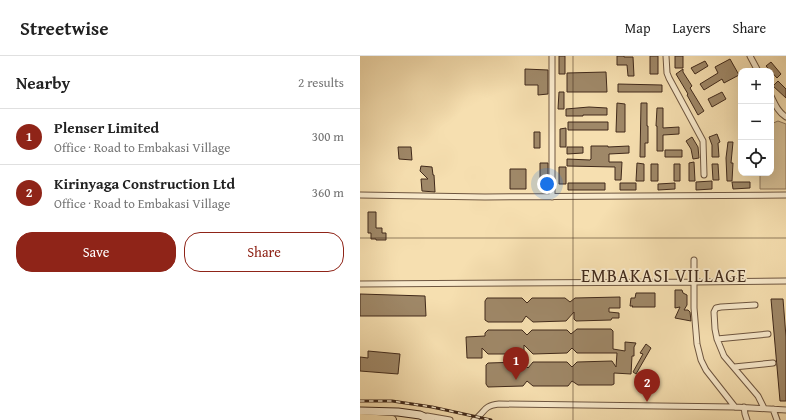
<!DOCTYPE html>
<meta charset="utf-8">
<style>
body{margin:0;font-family:"Gentium Book Plus",serif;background:#f2f2f2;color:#222}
.controls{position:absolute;right:12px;top:12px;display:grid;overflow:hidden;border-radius:8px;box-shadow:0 4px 16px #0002}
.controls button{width:36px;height:36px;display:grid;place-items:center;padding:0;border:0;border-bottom:1px solid #e0e0e0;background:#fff;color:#222;font:20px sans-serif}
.you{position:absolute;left:187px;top:128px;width:14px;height:14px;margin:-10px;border:3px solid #fff;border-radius:50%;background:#1a73e8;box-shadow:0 0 0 6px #1a73e833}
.badge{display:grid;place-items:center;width:26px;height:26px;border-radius:50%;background:#8f2418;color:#fff;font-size:13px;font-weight:700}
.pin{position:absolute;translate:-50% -33px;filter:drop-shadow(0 1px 2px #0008)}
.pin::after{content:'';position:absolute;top:21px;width:14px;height:12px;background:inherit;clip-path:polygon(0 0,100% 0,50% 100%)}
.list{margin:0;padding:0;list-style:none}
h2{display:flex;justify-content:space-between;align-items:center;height:52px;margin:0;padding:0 16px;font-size:17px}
h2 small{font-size:13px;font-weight:400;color:#767676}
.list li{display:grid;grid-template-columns:26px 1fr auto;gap:12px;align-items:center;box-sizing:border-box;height:56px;padding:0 16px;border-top:1px solid #e0e0e0}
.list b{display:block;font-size:15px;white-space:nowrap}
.list p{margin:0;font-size:13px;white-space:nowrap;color:#767676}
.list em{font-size:13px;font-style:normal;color:#767676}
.actions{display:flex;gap:8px;padding:12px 16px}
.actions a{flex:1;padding:9px 0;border:1px solid #8f2418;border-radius:16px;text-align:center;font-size:14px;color:#8f2418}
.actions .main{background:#8f2418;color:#fff}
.icon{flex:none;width:22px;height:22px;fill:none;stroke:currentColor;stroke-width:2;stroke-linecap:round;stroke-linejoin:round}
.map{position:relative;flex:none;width:426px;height:364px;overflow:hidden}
header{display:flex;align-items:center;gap:24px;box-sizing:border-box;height:56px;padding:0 20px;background:#fff;border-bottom:1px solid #e0e0e0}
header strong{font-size:19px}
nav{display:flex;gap:22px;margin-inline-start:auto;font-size:14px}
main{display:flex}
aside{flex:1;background:#fff}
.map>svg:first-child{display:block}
.garden{fill:#d7c096;stroke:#8c7458}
.building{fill:#9f8868;stroke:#40291a}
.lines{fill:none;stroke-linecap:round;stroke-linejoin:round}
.street-casing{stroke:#6e5640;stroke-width:7}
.secondary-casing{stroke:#40291a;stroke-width:9}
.primary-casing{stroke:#40291a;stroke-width:10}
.street{stroke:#f9eacc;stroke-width:5}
.secondary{stroke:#f9eacc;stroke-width:7}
.primary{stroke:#f6dfb0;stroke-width:8}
.rail-casing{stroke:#40291a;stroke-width:3}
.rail{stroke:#f9eacc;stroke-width:1.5;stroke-dasharray:4.5;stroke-linecap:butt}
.grid{fill:none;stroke:#40291a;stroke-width:1;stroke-opacity:0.55}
.labels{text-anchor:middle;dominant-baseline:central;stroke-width:3.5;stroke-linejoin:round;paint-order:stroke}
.quarter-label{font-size:18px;letter-spacing:1px;fill:#40291a;stroke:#f9eacc}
</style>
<header>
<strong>Streetwise</strong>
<nav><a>Map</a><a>Layers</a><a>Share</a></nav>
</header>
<main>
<aside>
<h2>Nearby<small>2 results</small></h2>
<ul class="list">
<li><span class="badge">1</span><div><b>Plenser Limited</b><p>Office · Road to Embakasi Village</p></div><em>300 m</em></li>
<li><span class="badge">2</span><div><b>Kirinyaga Construction Ltd</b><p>Office · Road to Embakasi Village</p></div><em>360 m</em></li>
</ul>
<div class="actions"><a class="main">Save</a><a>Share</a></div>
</aside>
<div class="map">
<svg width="426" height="364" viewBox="0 0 426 364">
<rect width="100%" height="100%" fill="#f6dfb0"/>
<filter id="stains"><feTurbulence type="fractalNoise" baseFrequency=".005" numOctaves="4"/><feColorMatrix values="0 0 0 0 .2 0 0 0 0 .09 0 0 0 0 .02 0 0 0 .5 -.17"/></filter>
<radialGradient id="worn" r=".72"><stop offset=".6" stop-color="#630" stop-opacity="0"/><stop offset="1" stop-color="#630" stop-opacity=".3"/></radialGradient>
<path class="garden" d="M418,65L426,68V133H400V117H411V68Z"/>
<path class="building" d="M199,0H205V18H199Z
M257,0H264V1H273L274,20H268L267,9H257Z
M290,0H298V18H290Z
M315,0H323V12H315Z
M370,3L379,19L364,27L362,23L344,34L340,28L358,17L355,11Z
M345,5L348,10L335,18L331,12Z
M411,6L421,18L417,22L406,10Z
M165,13L188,14V38L178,39V29H165Z
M323,13V16L332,30L330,32L344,55L338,59L327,39L328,38L316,18Z
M246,16L247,36H207V17Z
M418,25L426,33V42L413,30Z
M258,28L302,29V36H258Z
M199,36H204V53H198Z
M362,36L366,43L352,51L348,43Z
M257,47L265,48V76H256Z
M281,47H287V70H288V87H285V101H280Z
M229,51L247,52V59H223V60H206V53Z
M297,52H303V72L319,71V78L303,79V95H297V70H296Z
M208,66H248V74H208Z
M206,72V91H200V73Z
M174,76H180V92H174Z
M357,78L360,86L358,87L359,101H352V89L349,81Z
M332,81L338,91L339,102L333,103L331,93L326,85Z
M368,86H373L371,107H373L372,125H367L366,102Z
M231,90H248V91L269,90V97L249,98V106H262L261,124H255V111L207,110V103L230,104L231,103Z
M38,91H51L52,104L39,103Z
M207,91H223V97L207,98Z
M305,94H322V101H305Z
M334,106L335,125H329V107Z
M180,107H188V122H180Z
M277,107L284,108V125H276Z
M291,108H298V125H291Z
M314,108H320V125H314Z
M352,108H358L359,124H353Z
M61,110L72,111L73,119H74L75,136L62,135L61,123H68L60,115Z
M199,111H206V128H199Z
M150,113H166V133H150Z
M352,125V133L336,134V126Z
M372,126H390V132L373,133Z
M208,127H245V134H208Z
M260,127H276V134H260Z
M315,127V133L298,134V128Z
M8,156H16V172H22V177H26V184H16V183H11V177H8Z
M315,234H322L323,237L327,239V249L324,254H328L330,256L331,265L315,262L320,251L315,252Z
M276,237H295V251H272L273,250H270L271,242H275Z
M0,238L65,240L66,260H0Z
M260,241V252H249V256L259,257V262H252L251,264L216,265L214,263V256L206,265L173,266L166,260L162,266H128L125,264V245L127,242H162L167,247L172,242H205L210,246L215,242Z
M411,243H423L426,281V345H420Z
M217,273H251L253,275V293L265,295V286L276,287L274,291V300H272L271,318L254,317V328L252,329H218L212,325L208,330H173L167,325L163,330L128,331L126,328V309L128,307L162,306L168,312L173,306H207L212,311L217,306L252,305L256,311L257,297H217L212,292L207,297L173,298L164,289V296L162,298H128L122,292V302H107L106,281L125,280V277L128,274H162L167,279L172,274H207L211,278Z
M286,288L291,292L276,318L273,316L283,298L280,297Z
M8,295L40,298L38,318L0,315V301L8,302Z"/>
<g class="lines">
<defs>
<path id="street" d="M306,0L307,17L309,22L343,85L344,119
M390,0L398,15
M411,40C415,48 418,56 426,61
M0,139L125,141L426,139
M192,141V0
M334,204V252L337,288L341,304L346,314L375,351
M0,228L334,226L426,225
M395,249L361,251L356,252L354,256L355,273L357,283L364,300L398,340L404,352
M357,283L408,278
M374,311L413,307
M384,351L385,358L387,364
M413,353L417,364
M67,360L90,364
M114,364C126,356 122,350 139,348L375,351L426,354"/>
<path id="secondary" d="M0,355L38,356L60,359L71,364"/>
<path id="primary" d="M0,362L32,364"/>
</defs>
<use href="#street" class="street-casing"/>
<use href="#secondary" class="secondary-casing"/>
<use href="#primary" class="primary-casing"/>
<use href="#street" class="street"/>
<use href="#secondary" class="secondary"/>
<use href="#primary" class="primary"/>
<defs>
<path id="rail" d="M0,345H32L72,351L131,364"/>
</defs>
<use href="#rail" class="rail-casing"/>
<use href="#rail" class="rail"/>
</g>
<path class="grid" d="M213,0V364M0,182H426"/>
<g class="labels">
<g class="quarter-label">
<text x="304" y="219">EMBAKASI VILLAGE</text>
</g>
</g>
<rect width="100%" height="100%" filter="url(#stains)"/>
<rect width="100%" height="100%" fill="url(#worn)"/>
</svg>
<div class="controls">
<button>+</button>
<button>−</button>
<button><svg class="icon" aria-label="locate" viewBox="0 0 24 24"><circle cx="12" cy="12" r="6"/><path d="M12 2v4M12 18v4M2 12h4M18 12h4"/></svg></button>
</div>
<div class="you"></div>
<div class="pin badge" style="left:156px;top:324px">1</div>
<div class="pin badge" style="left:287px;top:346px">2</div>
</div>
</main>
